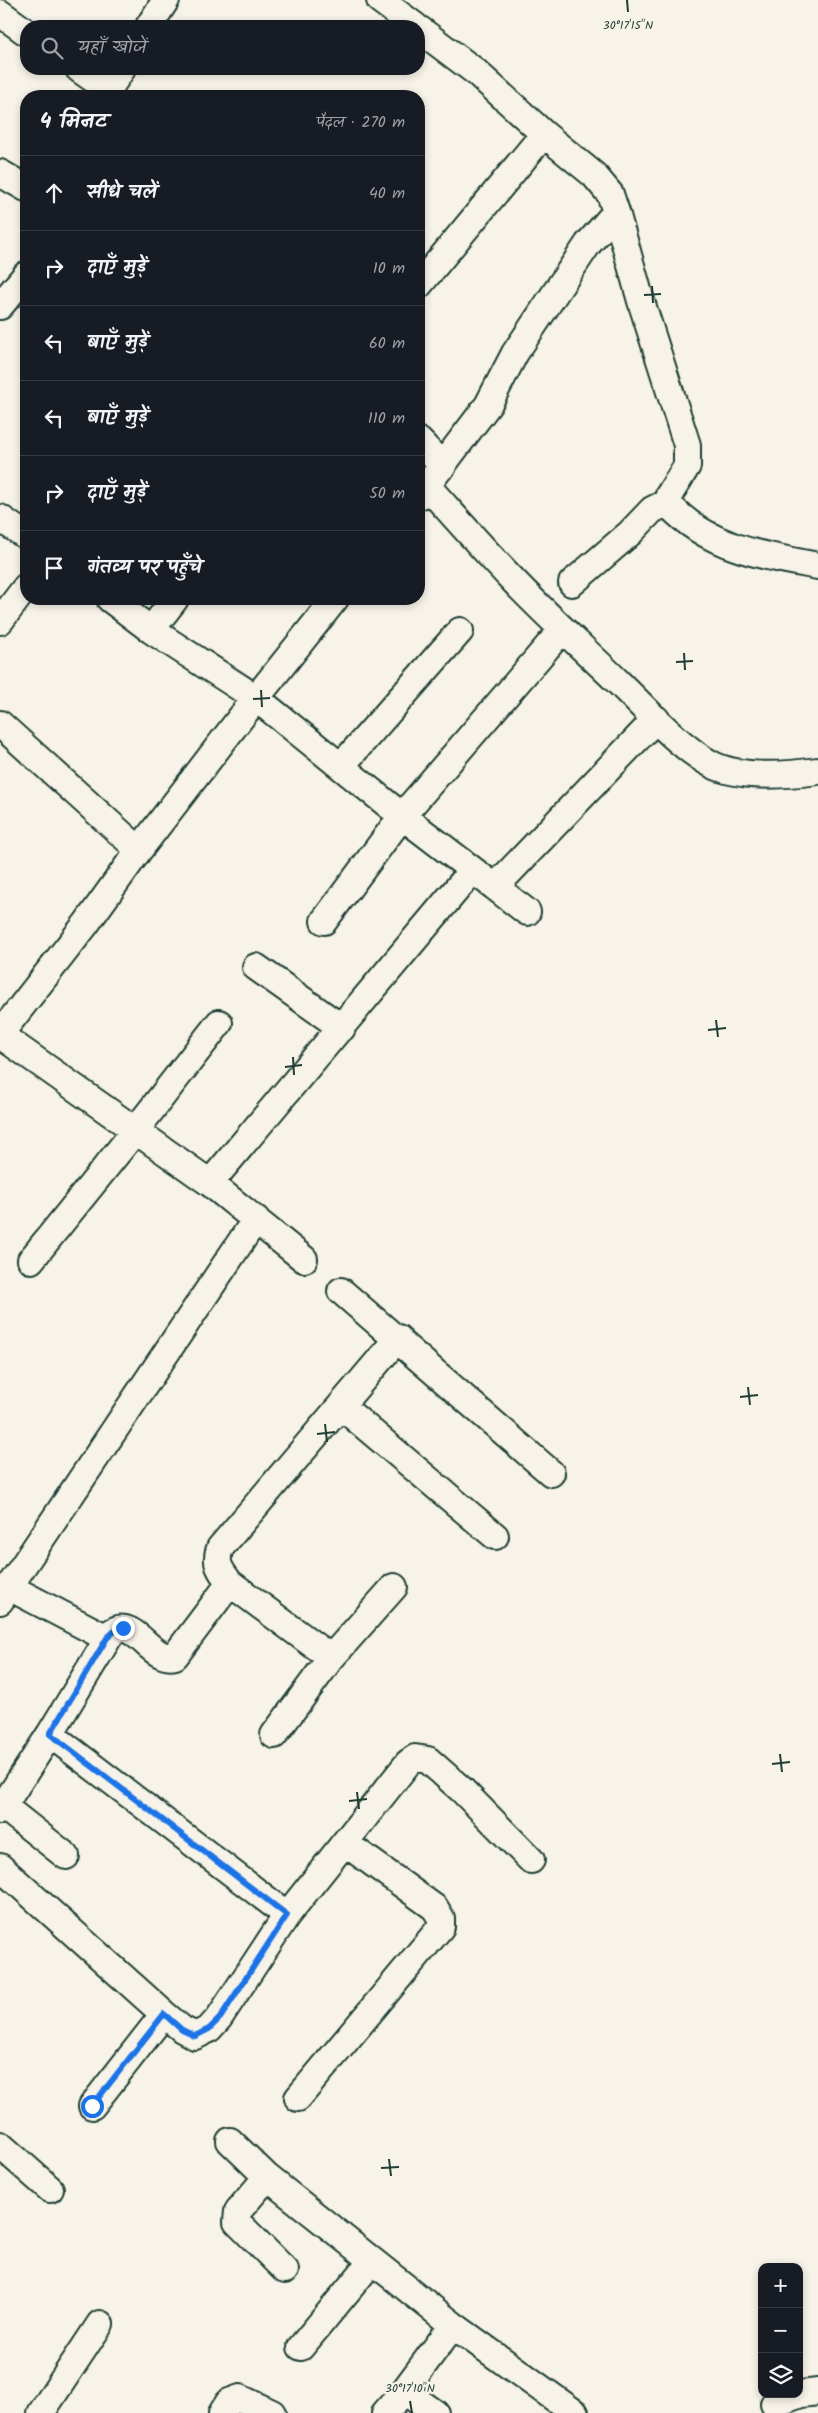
<!DOCTYPE html>
<html lang="hi">
<meta charset="utf-8">
<style>
body{margin:0;font-family:Kalam,"Playpen Sans Deva",sans-serif;background:#20242c;color:#f1f3f6}
.controls{position:absolute;right:15px;bottom:15px;display:grid;overflow:hidden;border-radius:10px;box-shadow:0 2px 8px #0003}
.controls button{width:45px;height:45px;display:grid;place-items:center;padding:0;border:0;border-bottom:1px solid #363941;background:#171b24;color:#f1f3f6;font:25px sans-serif}
.stop{position:absolute;width:15px;height:15px;margin:-11px;border:4px solid #1a73e8;border-radius:50%;background:#fff}
.stop.end{background:#1a73e8;border-color:#fff;box-shadow:0 1px 5px #0008}
.list{margin:0;padding:0;list-style:none}
h2{display:flex;justify-content:space-between;align-items:center;height:65px;margin:0;padding:0 20px;font-size:21px}
h2 small{font-size:16px;font-weight:400;color:#9ea1a6}
.list li{display:grid;grid-template-columns:32px 1fr auto;gap:15px;align-items:center;box-sizing:border-box;height:75px;padding:0 20px;border-top:1px solid #363941}
.list b{display:block;font-size:19px;white-space:nowrap}
.list em{font-size:16px;font-style:normal;color:#9ea1a6}
.icon{flex:none;width:28px;height:28px;fill:none;stroke:currentColor;stroke-width:2;stroke-linecap:round;stroke-linejoin:round}
.map{position:relative;flex:none;width:818px;height:2413px;overflow:hidden}
.search{position:absolute;background:#171b24;box-shadow:0 2px 8px #0003;left:20px;top:20px;width:405px;height:55px;display:flex;align-items:center;gap:12px;box-sizing:border-box;padding:0 18px;border-radius:20px;color:#9ea1a6;font-size:19px}
.panel{position:absolute;background:#171b24;box-shadow:0 2px 8px #0003;left:20px;top:90px;width:405px;height:515px;border-radius:20px}
.map>svg:first-child{display:block}
.lines{fill:none;stroke-linecap:round;stroke-linejoin:round}
.minor-casing{stroke:#1f3d34;stroke-width:30}
.minor{stroke:#f7f3e8;stroke-width:26}
.route{stroke:#1a73e8;stroke-width:6}
.ticks{fill:none;stroke:#1f3d34;stroke-width:2}
.ticks-label{font-size:12px;text-anchor:middle;fill:#1f3d34;stroke:#f7f3e8;stroke-width:4.5;stroke-linejoin:round;paint-order:stroke}
</style>
<div class="map">
<svg width="818" height="2413" viewBox="0 0 818 2413">
<rect width="100%" height="100%" fill="#f7f3e8"/>
<filter id="ink" filterUnits="userSpaceOnUse"><feTurbulence type="fractalNoise" baseFrequency=".02" numOctaves="2"/><feDisplacementMap in="SourceGraphic" scale="10" xChannelSelector="R" yChannelSelector="G"/><feConvolveMatrix kernelMatrix="1 2 1 2 8 2 1 2 1" color-interpolation-filters="sRGB"/></filter>
<g filter="url(#ink)">
<g class="lines">
<defs>
<path id="minor" d="M380,0L415,26
M0,13L26,32
M149,26L166,0
M419,29L476,72L544,134L594,175L610,194L616,212
M79,69L109,90
M104,96L122,69
M0,173L26,188
M419,285L544,134
M0,306L26,275
M419,441L443,466
M427,486C455,517 482,548 511,578C545,614 581,646 617,681C644,707 680,748 713,765C742,779 788,775 818,771
M419,496L488,405L515,353L588,244L616,212L641,301L687,445V466L669,495L670,506C709,548 764,556 818,566
M0,518L26,536
M572,583L630,533L652,510L668,502
M110,599L151,630L256,698L402,816L495,887L656,719
M0,621L26,587
M151,630L175,599
M0,724L139,850
M341,766L460,631
M495,887L527,912
M324,921L402,816L562,630
M256,967L342,1028
M0,1034L86,924L139,850L256,698L335,599
M0,1035L210,1183L304,1259
M210,1183L472,871
M31,1260L135,1131L219,1023
M341,1291L551,1473
M341,1406L495,1536
M9,1587L256,1219
M394,1587L331,1658L230,1583C221,1571 214,1564 220,1548L398,1338
M0,1601L9,1587L107,1638
M50,1734L287,1915
M274,1735L331,1658
M3,1806L66,1856
M0,1811L50,1734L112,1632C135,1616 151,1663 175,1656L230,1583
M0,1867L164,2014L182,2029L195,2036L209,2029L219,2018L287,1915L408,1763L415,1758L428,1760L463,1791L531,1860
M298,2098L441,1927V1918L435,1908L345,1843
M92,2106L164,2014
M230,2141L267,2177L453,2325L575,2413
M0,2145L50,2189
M267,2177L238,2211L237,2222L285,2270
M301,2347L372,2261
M404,2391L435,2413
M774,2404L801,2394L818,2392
M41,2413L100,2324
M222,2413L229,2402L240,2398L272,2413
M385,2413L404,2391L453,2325"/>
</defs>
<use href="#minor" class="minor-casing"/>
<use href="#minor" class="minor"/>
</g>
</g>
<g class="lines" filter="url(#ink)">
<path class="route" d="M92,2106L164,2014L182,2030L195,2036L209,2029L220,2018L287,1915L50,1734L107,1638L117,1629L123,1628"/>
</g>
<path class="ticks" d="M627,0L628,12M652,286L653,303M644,295L661,294M684,653L685,670M676,662L693,661M261,690L262,707M253,699L270,698M716,1020L718,1037M708,1030L726,1028M293,1057L294,1075M285,1067L302,1065M748,1387L750,1405M740,1397L758,1395M325,1424L327,1442M317,1434L335,1432M780,1754L782,1772M772,1764L790,1762M357,1792L359,1809M349,1801L367,1799M389,2159L391,2176M381,2168L399,2167M410,2401L412,2413"/>
<g class="ticks-label">
<text x="628" y="29">30°17'15"N</text>
<text x="410" y="2392">30°17'10"N</text>
</g>
</svg>
<div class="controls">
<button>+</button>
<button>−</button>
<button><svg class="icon" aria-label="layers" viewBox="0 0 24 24"><path d="M12 4l9 5-9 5-9-5zM3 14l9 5 9-5"/></svg></button>
</div>
<div class="stop" style="left:92px;top:2106px"></div>
<div class="stop end" style="left:123px;top:1628px"></div>
<div class="search"><svg class="icon" aria-label="search" viewBox="0 0 24 24"><circle cx="10" cy="10" r="6"/><path d="M15 15l6 6"/></svg>यहाँ खोजें</div>
<section class="panel">
<h2>4 मिनट<small>पैदल · 270 m</small></h2>
<ul class="list">
<li><svg class="icon" aria-label="ahead" viewBox="0 0 24 24"><path d="M12 20V5M6 11l6-6 6 6"/></svg><div><b>सीधे चलें</b></div><em>40 m</em></li>
<li><svg class="icon" aria-label="right" viewBox="0 0 24 24"><path d="M7 20v-9h11M14 6l5 5-5 5"/></svg><div><b>दाएँ मुड़ें</b></div><em>10 m</em></li>
<li><svg class="icon" aria-label="left" viewBox="0 0 24 24"><path d="M17 20v-9H6M10 6l-5 5 5 5"/></svg><div><b>बाएँ मुड़ें</b></div><em>60 m</em></li>
<li><svg class="icon" aria-label="left" viewBox="0 0 24 24"><path d="M17 20v-9H6M10 6l-5 5 5 5"/></svg><div><b>बाएँ मुड़ें</b></div><em>110 m</em></li>
<li><svg class="icon" aria-label="right" viewBox="0 0 24 24"><path d="M7 20v-9h11M14 6l5 5-5 5"/></svg><div><b>दाएँ मुड़ें</b></div><em>50 m</em></li>
<li><svg class="icon" aria-label="arrive" viewBox="0 0 24 24"><path d="M6 21V4h12l-3 4 3 4H6"/></svg><div><b>गंतव्य पर पहुँचे</b></div></li>
</ul>
</section>
</div>
